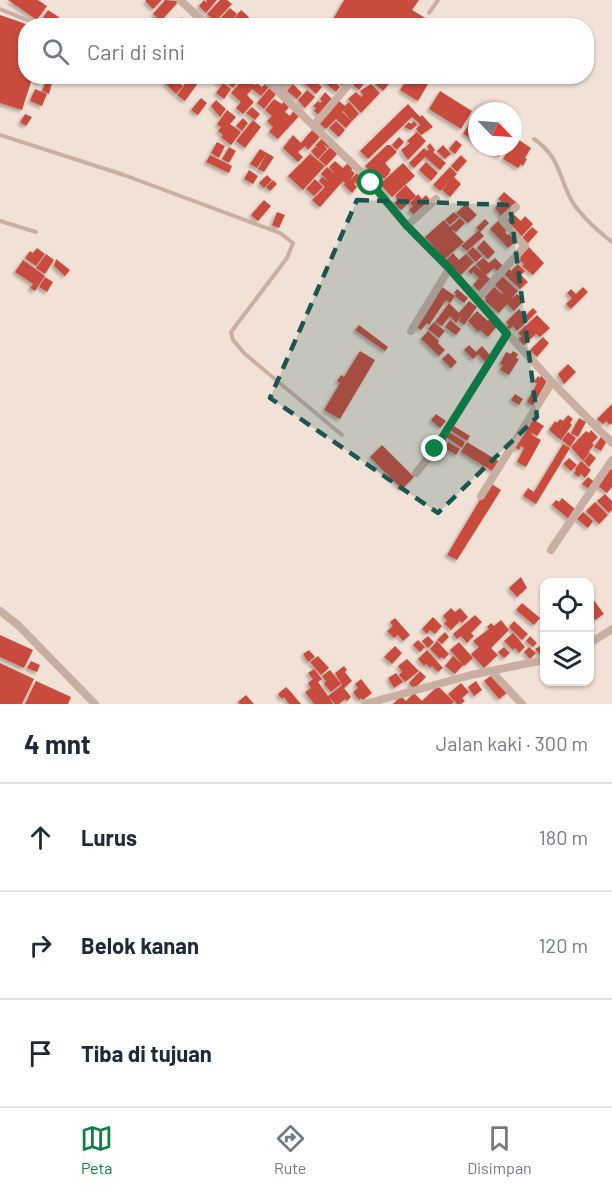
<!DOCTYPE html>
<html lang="id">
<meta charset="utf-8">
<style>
body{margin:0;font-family:Barlow,sans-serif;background:#f2f2f3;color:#1f2937}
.controls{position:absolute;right:18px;bottom:18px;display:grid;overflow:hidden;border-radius:12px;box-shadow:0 2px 4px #0004}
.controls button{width:54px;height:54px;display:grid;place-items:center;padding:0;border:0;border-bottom:2px solid #e0e1e3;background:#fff;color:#1f2937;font:30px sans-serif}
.compass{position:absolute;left:468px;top:102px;width:54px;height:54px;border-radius:50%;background:#fff;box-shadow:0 2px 4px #0004;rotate:115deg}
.stop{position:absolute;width:18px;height:18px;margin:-14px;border:4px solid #0b8043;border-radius:50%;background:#fff}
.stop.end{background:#0b8043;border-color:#fff;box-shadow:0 2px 6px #0008}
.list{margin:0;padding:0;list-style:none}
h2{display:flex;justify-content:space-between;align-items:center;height:78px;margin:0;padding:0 24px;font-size:26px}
h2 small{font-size:20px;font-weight:400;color:#747a83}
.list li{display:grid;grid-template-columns:39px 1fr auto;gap:18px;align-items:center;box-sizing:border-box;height:108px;padding:0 24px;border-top:2px solid #e0e1e3}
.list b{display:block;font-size:22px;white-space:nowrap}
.list em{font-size:20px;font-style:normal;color:#747a83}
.icon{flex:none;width:33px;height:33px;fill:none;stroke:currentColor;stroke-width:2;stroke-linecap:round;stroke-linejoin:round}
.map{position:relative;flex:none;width:612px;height:704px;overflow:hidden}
.search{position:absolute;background:#fff;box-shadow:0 2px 4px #0004;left:18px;right:18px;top:18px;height:66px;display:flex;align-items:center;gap:15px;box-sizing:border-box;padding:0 21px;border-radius:24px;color:#747a83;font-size:22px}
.sheet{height:402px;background:#fff}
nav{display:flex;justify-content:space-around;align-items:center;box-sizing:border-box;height:84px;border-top:2px solid #e0e1e3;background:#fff;font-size:16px;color:#747a83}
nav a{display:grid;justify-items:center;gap:3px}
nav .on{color:#0b8043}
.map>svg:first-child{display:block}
.building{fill:#c84c3d;filter:url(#shadow)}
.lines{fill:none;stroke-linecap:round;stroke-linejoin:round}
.service{stroke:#c9afa2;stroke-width:4}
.minor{stroke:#c9afa2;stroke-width:8}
.route{stroke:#0b8043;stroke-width:8}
.marked{fill:#1a5551;fill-opacity:0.2;stroke:#1a5551;stroke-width:4.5;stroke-dasharray:12 8;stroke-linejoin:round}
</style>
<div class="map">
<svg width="612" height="704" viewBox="0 0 612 704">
<defs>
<filter id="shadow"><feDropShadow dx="-2.5" dy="2.5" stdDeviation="1.5" flood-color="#0004"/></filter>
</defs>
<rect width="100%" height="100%" fill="#f1e1d6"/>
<path class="building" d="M8,0H38L47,6L37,20Z
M146,0H162L153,9L145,1Z
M165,0L179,1L161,21L153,14Z
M204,0L207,3L206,0H217L206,13L199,6Z
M220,0H227L232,4L215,22L207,14Z
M344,0H419L412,10L427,19L423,26H335L331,23Z
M230,8L237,14L226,26H219L216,23Z
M48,10L59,17L53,26L42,19Z
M241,10L249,17L243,24L235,17Z
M0,15L26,24V76H33L22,110L0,103Z
M182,17L188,26H174Z
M234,17L243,26H227Z
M36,76H54L49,94L42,91L47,79L43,77L40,83L35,80Z
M171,76L183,86L176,94L165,83Z
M191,76H203L185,101L177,95Z
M212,76H228L220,85Z
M229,76H243L233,88L225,81Z
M273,76H291L283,86Z
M303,76H319L315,81L322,87L316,94L300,79Z
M324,76H327L340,87L336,92L321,80Z
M333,76H347L350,79L342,85Z
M359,76L366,81L359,90L352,84Z
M409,76H416L428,84L418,101L400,90Z
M245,77L255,85L257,83L262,87L265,84L269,87L261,96L252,89L247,95L254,102L243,114L236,108L241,102L231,93Z
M380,77L389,84L383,91L374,83Z
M291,82L302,93L297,99L285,89Z
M223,83L231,89L224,99L216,93Z
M371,84L380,93L361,113L348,99L356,92L361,97L363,95L360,91Z
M270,87L277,93L264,109L257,103Z
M35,89L47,94L42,106L30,101Z
M307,90L315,97L305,108L298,100Z
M440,91L472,111L461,129L429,109Z
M325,92L334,101L320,116L314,111L316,108L313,106L318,101L320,103L322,101L320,99Z
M201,98L207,103L198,115L191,110Z
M274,99L282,104L284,101L290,106L285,112L290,116L294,110L300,115L278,139L269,132L273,127L267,121L272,116L265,110Z
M216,100L226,109L220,117L211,106Z
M338,100L345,106L349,102L359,114L352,121L343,111L342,112L352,121L346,128L336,119L326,129L318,122Z
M408,104L420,117L422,115L433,127L421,135L416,129L420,125L419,123L412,117L368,159L360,151Z
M252,107L260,114L255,120L246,113Z
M227,110L236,117L230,124L241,132L231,145L221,137L223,135L218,131L221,127L217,124Z
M25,114L32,117L26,126L20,122Z
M475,114L477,115V142L463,134Z
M243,118L248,123L242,131L236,126Z
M253,120L261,127L245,148L236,141Z
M336,121L345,130L339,137L329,128Z
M414,121L417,125L411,130L404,127L409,122L411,124Z
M312,130L320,137L308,150L305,146L298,152L303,157L298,162L283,148L293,135L301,143Z
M417,132L426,141L408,160L401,150L410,143L407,141Z
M323,137L331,145L328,148L323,144L327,149L318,159L311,151L315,147L319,149L315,146Z
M399,137L404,142L397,150L392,145Z
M516,138L531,148L525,158L527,159L523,166L521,164L518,168L503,159L510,147H513Z
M456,140L462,145L455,154L449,149Z
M217,142L225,146L219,158L211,153Z
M430,143L435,150L433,152L446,163L440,170L425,157L414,168L409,163L424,148L427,151L429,149L427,147Z
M332,145L339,152L326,166L319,159Z
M387,145H390L397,152L385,163L391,170L389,172L390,173L384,179L382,177L379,180L375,173L369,178L366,174L370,171L365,166Z
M443,145L451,154L445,159L437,151Z
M229,147L236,151L229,163L222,159Z
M483,147H506L499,157Z
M260,149L267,153L257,168L250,164Z
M267,153L274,157L264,172L258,169Z
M310,154L325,166L303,190L288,176Z
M210,155L232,166L229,173L206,162Z
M461,155L467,161L457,172L451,166Z
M335,161L343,168L348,163L353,168L351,170L355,173L350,180L358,172L366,179L359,186L355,182L354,184L357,187L352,193L344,185L345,183L343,181L320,207L312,200L325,187L319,181L322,177L328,181L321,174L327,167L335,174L329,167Z
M426,162L438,173L431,181L419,170Z
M403,163L415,176L392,197L380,184Z
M450,167L457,174L454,177L461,184L450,197L442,190L450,181L440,191L433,185Z
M249,170L258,176L253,184L244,179Z
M267,175L272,180L264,188L259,183Z
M315,179L323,187L314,196L306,189Z
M273,180L277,184L270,191L266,187Z
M406,185L416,196L401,210L394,203L398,200L395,196Z
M504,192L517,203L503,219L495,208L501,201L498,199Z
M418,194L422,199L426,195L430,200L414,215L409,210L413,206L410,203Z
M264,200L271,206L258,221L251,215Z
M466,204L477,215L468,223L456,213Z
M277,212L285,215L279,228L272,225Z
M454,212L459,217L450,225L445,220Z
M511,212L521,221L525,216L533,224L521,237L503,221Z
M460,218L465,223L456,232L451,229L464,242L445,259L425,237L444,220L450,227Z
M485,219L489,223L480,232L484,236L467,251L461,246L479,230L476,228Z
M499,220L508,229L505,232L508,235L511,233L517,240L508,248L490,229Z
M532,227L538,232L528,243L522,238Z
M484,240L495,252L488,259L477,248Z
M528,246L544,263L533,275L522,266L524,264L519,260L521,259L519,256Z
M473,247L482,256L476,262L467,253Z
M37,248L45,254L36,266L25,258L30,251L33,253Z
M453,253L459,260L466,254L474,262L461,275L446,260Z
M46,254L54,260L45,274L36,268Z
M483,258L489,263L495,258L504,267L498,272L494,268L486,275L491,280L479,291L473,285L479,278L473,272L471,274L468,271L475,265L483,273L476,264Z
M56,259L70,270L65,276L54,266Z
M23,260L45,276L35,291L30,288L33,284L15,272Z
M518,264L525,271L521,275L528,282L520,289L504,274L509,268L511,271Z
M502,276L518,291L510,300L517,294L524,300L514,311L507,304L499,313L485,301L486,299L485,297L494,287L502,294L503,293L494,284Z
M45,277L53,282L47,292L39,287Z
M442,287L455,296L450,303L446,300L429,325L427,323L421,330L416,326Z
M583,287L588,292L571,309L566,304L572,298L567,293L571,289L576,294Z
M457,289L468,298L464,303L455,296L456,294L454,293Z
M469,301L477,307L464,325L459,321L462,315L456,323L450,316L442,326L435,322L449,303L459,313Z
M533,308L537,312L517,331L513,326L509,330L506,327L509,325L506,322L519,309L525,316Z
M477,311L488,321L490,319L498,325L488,337L480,330L478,332L468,321Z
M537,315L550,328L540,337L536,334L523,346L517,340L522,336L518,333Z
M450,320L461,329L456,335L445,327Z
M434,322L445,331L439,338L428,329Z
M359,325L388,347L385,351L355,330Z
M428,331L439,341L438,343L445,350L439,356L421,339Z
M543,337L549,343L537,357L530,350Z
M469,345L476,352L482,346L491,356L485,362L478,354L473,359L464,350Z
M360,351L375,360L340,419L324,410L340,383L337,381L341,375L344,377Z
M513,351L518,354L516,358L519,359L509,375L500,370L503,365L500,364L506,352L511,354Z
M448,353L457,362L451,368L442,359Z
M568,364L576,372L564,384L558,374Z
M541,375L548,379L533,406L527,402L535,387L537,383L534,382L538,376L540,378Z
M515,394L523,399L519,405L511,400Z
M612,404V423L610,425L606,421L603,424L597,419Z
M436,414L446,421L440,428L431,420Z
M568,415L573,419L570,423L572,425L561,440L549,430L555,421L557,423L560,419L563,421Z
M579,418L586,422L578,437L571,433Z
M533,419L544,426L537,436L532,433V435L541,440L526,467L517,462L524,448L521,446L519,450L514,447Z
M454,426L470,436L467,441L451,431Z
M591,430L598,437L592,443L594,445L589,451L590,452L583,461L571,447L586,431L589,433Z
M449,432L465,442L462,448L446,437Z
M568,432L576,438L570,447L562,440Z
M601,437L607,441L601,451L594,447Z
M448,442L460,449L456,455L445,448Z
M467,442L500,462L494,472L461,452Z
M563,444L570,448L536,504L523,496L528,488L534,492Z
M382,445L414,477L402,489L370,457Z
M590,453L596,458L589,467L584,461Z
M569,458L577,465L571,471L563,464Z
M581,461L591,470L585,478L581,474L578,477L574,473L576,470L575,469Z
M610,468L612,470V487L607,493L597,485Z
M588,477L596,483L591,490L582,484Z
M490,483L501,490L457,560L447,555Z
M605,494L612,501V510L609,513L597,501Z
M562,498L575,509L570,520L552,505L556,500L559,502Z
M595,502L608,515L599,524L586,511Z
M583,512L593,521L588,528L577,519Z
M521,577L527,588L517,597L509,588Z
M590,595L604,614L595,620L590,613Z
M522,603L540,618L534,625L516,610Z
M451,608L455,612L460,608L468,617L462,623L460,621L451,630L444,623L447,621L443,616Z
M475,615L482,622L471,633L474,636L467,643L461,636L457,639L453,634Z
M433,617L442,626L435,634L430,630L427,634L422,629Z
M395,618L410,635L403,641L398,635L394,638L387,631L393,626L390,622Z
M501,620L509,630L491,648L498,655L484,668L471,654L479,647L473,641L489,629L487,627L491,623L494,626Z
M514,621L528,634L522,640L509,627Z
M445,632L449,637L442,644L437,640Z
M513,633L525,647L519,653L515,648L513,650L504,641Z
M0,635L33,650L24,668L0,657Z
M428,636L434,642L428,648L422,641Z
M530,636L537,643L533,647L526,641Z
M418,640L425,647L420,652L413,645Z
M437,641L449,654L444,659L441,657L440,659L430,649Z
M459,642L473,658L464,666L450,650Z
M544,644V652L541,656L535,649Z
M395,646L402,653L392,664L384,657Z
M504,647L510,653L504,658L498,652Z
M529,647L536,653L530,659L524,652Z
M309,650L315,657L308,662L303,654Z
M427,650L443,668L438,672L432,666L430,668L426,664L424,666L418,659Z
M318,656L329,668L321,675L310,662Z
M453,656L463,665L455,674L445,666Z
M407,659L419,671L405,682L399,675L402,672L398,666Z
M31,661L40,665L37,672L27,668Z
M0,663L34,679L22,704H0Z
M344,666L347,670L345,672L352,681L344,688L351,697L347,701L345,699L339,704H335L330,698L333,704H314L305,692L311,688L308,683L313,679L308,673L314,669L322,679L318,682L328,696L342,685L335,673Z
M330,670L341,684L331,692L324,684L326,681L322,676Z
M420,671L426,677L414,689L409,683Z
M396,673L403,682L394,688L388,678Z
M493,674L507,693L499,699L484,681Z
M361,679L372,693L363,700L361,698L359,700L353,692L358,688L355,684Z
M36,681L71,697L68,704H25Z
M476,681L482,690L474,696L468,687Z
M461,683L469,692L462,698L465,701L461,704H457L448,694Z
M438,686L454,702L452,704H393L401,696L406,701L414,693L422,701Z
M286,687L291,692L301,704H289L284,697L282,699L278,694Z
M246,695L254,704H240L238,702Z"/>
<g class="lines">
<path class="service" d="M0,9L42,26
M429,13L438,0
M0,135L124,175L280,233L293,243L287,258L231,332L233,340L245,354L342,435
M534,139C563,159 558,181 575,206C585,219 599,232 612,242
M0,221L36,232"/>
<path class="minor" d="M180,0L208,26
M262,76L360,171L407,226L449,269L552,382L612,443
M280,93L295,76
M314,125L356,76
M407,226L436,199
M477,299L525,246L502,220L516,207
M411,331L449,269
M416,473L435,449L507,334
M481,496L552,382
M551,550L612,460
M0,611L19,626L95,704
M590,643L612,629
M491,671L522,704
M365,704L471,675L544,660"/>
</g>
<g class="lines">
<path class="route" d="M371,183L407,226L449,268L507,334L435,449"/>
</g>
<path class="marked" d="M357,200L510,205L537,417L438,513L270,398Z"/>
</svg>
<div class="controls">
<button><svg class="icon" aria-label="locate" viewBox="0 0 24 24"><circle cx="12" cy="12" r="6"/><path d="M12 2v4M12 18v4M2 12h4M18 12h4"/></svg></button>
<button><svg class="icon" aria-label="layers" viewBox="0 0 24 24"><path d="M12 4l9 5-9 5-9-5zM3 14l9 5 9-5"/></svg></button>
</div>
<svg class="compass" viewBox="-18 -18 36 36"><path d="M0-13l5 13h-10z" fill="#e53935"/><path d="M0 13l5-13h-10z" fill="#747a83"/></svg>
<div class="stop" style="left:371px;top:183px"></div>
<div class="stop end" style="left:435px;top:449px"></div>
<div class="search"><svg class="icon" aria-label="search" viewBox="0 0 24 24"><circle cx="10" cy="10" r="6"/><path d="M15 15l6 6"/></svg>Cari di sini</div>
</div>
<section class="sheet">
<h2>4 mnt<small>Jalan kaki · 300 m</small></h2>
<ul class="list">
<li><svg class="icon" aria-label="ahead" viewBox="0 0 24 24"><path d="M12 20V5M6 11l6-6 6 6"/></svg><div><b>Lurus</b></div><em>180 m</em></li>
<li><svg class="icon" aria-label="right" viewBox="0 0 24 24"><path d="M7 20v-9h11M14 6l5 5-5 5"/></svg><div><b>Belok kanan</b></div><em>120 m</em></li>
<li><svg class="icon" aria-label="arrive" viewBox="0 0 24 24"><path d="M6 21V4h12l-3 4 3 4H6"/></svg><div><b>Tiba di tujuan</b></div></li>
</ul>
</section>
<nav>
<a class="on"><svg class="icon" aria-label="map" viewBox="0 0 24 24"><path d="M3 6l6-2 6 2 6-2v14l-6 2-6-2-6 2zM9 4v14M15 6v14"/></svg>Peta</a>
<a><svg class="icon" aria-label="directions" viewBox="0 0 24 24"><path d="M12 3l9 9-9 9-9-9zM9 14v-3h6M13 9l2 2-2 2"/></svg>Rute</a>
<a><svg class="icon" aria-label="saved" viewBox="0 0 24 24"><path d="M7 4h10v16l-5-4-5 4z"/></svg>Disimpan</a>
</nav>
